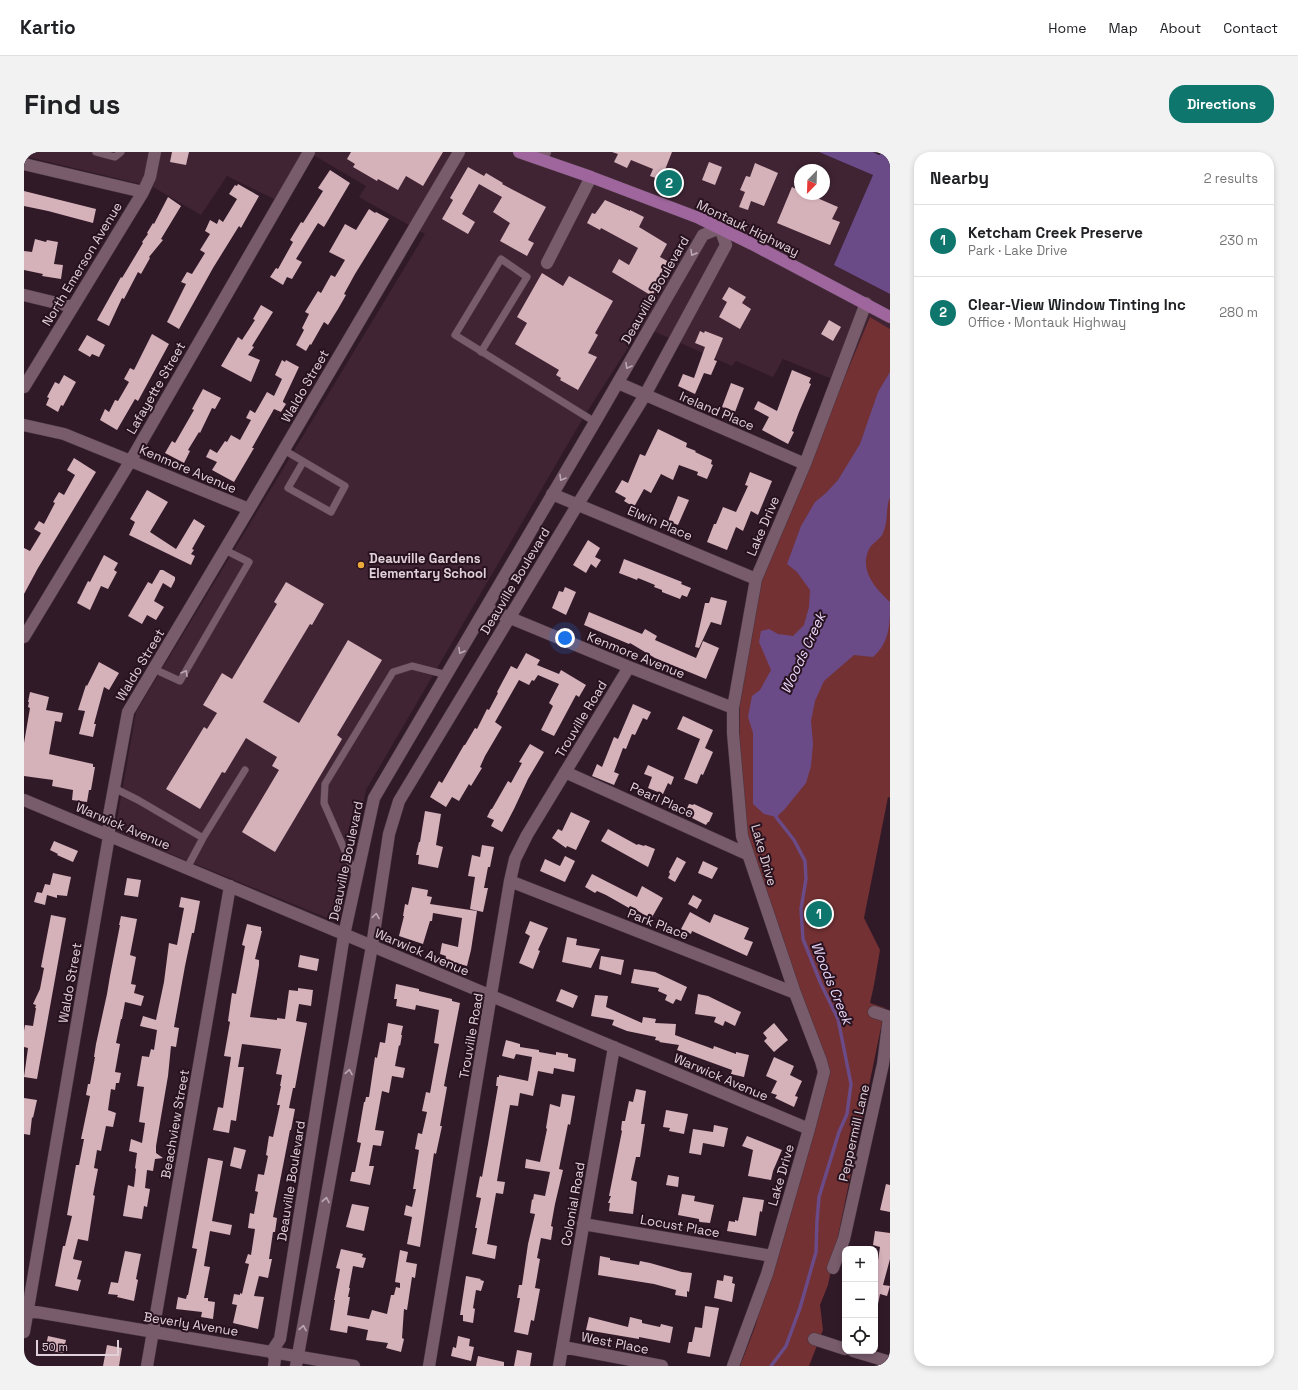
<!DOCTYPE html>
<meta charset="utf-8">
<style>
body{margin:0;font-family:"Space Grotesk",sans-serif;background:#f2f2f2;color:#202124}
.controls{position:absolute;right:12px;bottom:12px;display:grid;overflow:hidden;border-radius:8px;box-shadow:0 2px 6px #0003}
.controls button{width:36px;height:36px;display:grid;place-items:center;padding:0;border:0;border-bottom:1px solid #e0e0e0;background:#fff;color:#202124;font:20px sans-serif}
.compass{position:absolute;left:770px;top:12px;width:36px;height:36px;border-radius:50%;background:#fff;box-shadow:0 2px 6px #0003;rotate:203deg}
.scale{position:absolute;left:12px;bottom:10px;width:83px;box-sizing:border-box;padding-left:4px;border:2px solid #e0d0d8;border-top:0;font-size:11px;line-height:14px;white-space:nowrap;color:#e0d0d8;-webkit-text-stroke:3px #27111e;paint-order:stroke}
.you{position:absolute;left:541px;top:486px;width:14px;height:14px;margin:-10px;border:3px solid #fff;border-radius:50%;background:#1a73e8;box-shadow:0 0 0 6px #1a73e833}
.badge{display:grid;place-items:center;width:26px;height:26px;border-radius:50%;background:#0f766e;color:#fff;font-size:13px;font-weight:700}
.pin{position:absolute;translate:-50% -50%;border:2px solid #fff;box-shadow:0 1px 4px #0006}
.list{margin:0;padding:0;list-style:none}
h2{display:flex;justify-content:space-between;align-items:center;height:52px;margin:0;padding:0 16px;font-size:17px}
h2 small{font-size:13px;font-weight:400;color:#757577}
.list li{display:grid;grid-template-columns:26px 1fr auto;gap:12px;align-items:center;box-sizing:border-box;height:72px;padding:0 16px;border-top:1px solid #e0e0e0}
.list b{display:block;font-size:15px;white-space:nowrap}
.list p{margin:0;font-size:13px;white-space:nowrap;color:#757577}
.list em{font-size:13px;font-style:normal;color:#757577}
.icon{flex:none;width:22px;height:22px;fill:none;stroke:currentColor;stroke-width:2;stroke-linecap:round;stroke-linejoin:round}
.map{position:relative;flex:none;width:866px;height:1214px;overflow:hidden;border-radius:16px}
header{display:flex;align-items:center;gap:24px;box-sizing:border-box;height:56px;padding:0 20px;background:#fff;border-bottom:1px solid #e0e0e0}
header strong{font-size:19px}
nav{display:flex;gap:22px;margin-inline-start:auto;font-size:14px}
.intro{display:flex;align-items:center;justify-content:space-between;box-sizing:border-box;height:96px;padding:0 24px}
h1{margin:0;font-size:28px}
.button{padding:10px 18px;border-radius:16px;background:#0f766e;color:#fff;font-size:14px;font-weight:700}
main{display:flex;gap:24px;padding:0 24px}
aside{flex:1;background:#fff;border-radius:16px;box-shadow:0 2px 6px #0003}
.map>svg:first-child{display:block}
.built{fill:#402434;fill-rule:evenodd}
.green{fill:#733133}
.water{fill:#6a4b87}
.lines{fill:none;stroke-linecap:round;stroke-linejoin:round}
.stream{stroke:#6a4b87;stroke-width:3.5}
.building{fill:#d5b1ba}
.lane-casing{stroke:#483540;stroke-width:8}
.street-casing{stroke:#483540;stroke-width:13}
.secondary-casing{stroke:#483540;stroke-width:13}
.primary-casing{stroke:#483540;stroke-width:13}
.lane{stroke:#785c6c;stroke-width:7}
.street{stroke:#785c6c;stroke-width:12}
.secondary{stroke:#785c6c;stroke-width:12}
.primary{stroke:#9e669c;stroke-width:12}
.oneway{stroke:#bca7b2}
.poi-dot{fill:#eba93a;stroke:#27111e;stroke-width:1.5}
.labels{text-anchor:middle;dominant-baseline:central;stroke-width:4;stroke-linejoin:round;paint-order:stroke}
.street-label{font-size:13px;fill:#e0d0d8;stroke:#27111e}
.poi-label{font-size:13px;font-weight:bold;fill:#e0d0d8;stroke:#27111e;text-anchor:start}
.water-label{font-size:14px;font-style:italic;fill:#e9d8fc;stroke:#27111e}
</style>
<header>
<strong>Kartio</strong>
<nav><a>Home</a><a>Map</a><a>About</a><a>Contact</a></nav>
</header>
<div class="intro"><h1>Find us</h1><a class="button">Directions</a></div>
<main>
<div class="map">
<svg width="866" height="1214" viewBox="0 0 866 1214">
<rect width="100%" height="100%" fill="#311a28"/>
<path class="built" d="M0,0H795L849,23L811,113L866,142V177L846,165L818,231L759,207L749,225L712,209L708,214L618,174L559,266L342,638L315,771L91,679L112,560L401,82L335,45L342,34L286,1L256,50L203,24L177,63L129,35L0,4ZM776,18H800V42H776Z"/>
<path class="green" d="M846,165L866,177V646L864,645L840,766L856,798L850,833L846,851L861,856L804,1133L796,1153L799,1178L785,1214H716L731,1175L804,918L720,680L715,612L716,544L736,426Z"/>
<path class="water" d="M795,0H849L855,3L861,0H866V142L810,113L849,23Z
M866,220V345C861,358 865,367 859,381C857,387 848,391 845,397C835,418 851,436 866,450C866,472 866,490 849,505L830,503L800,529L791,549L787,569L789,592L787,614L782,631L760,658L752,665L740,662L729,652V581L724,565L728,544L736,538L747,518L735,490L737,479L745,477L754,482L769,484L780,473L785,455L786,438L773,420L763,412L777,374L791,350L802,341L814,328L836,292L854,240Z"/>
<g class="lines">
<path class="stream" d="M747,1214L762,1194L776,1156L792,1100L793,1069L795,1045L815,980L823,962L827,932L814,867L797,832L779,787L777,757L782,727L781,709L770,688L752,665L753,662"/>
</g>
<path class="building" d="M148,0H165L162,13L146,10Z
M327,0H419L399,34L382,24L374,38L354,27L353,29L329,15L331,12L323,7Z
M588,0H648L637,28L626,24L629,17L607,8L603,16L590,10L594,2Z
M685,10L698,15L691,33L678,28Z
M731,11L754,21L740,54L727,49L724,58L715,55L721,40L716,38L722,24L726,25Z
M444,15L460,24L462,21L479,31L478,32L522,55L504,88L510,91L503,104L476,89L486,71L469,60L478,45L455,32L438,62L451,70L444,82L418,67L429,48L426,46Z
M306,18L326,31L300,75L294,71L272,107L278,110L268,127L263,125L259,133L246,125L252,116L254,117L269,90L266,88L277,70L279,71L299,39L294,36Z
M214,32L235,44L217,76L215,74L189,116L155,177L143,170L162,132L157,130L163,120L168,122L181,101L176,98L186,82L181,79L186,68L193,72L195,67L199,70L213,47L205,42L211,33L213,34Z
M768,35L776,39V42H784L814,55L808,67L816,70L806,93L753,71Z
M0,39L72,57L69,71L24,59L0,54Z
M144,45L157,54L137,87L139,88L125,105L126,106L117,122L114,120L100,147L98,146L85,174L73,168L97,125L98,126L119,91L118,90L124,82L123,81L129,71L130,72Z
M581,48L606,59V58L620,65L615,75L643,92L636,105L647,111L628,144L588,120L595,107L605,113L614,96L577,76L576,78L563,71L568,61L571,62Z
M345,57L351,61L352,60L365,67L331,122L320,142L322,143L314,157L304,173L300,170L287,193L286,192L282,199L272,193L280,178L278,176L285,162L281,160L294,139L297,141L307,123L311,125L321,108L305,100L321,72L332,78Z
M11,87L22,90L23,88L34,90L30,112L39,113L37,127L18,124L19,122L0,118V99L8,100Z
M518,121L539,134L545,124L589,149L571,181L574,183L564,201L573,205L554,238L536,228L537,226L532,223L535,218L491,192L503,171L493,165Z
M705,135L722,145L718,151L727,157L716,177L695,165L703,150L698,147Z
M237,153L249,160L228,194L230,195L224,203L236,208L227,230L197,214L214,185L218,188L231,168L229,167Z
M805,168L817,175L809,189L797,182Z
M676,179L680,181L681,179L699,186L690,208L693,209L687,223L680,221L671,242L654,234L659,222L670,226L681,195L671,191Z
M128,182L145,192L114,249L111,247L93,278L76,268L81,257L85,260L91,248L94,249L105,230L100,227L106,216L110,218Z
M63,183L81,193L75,205L68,202L66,205L54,198Z
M258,208L261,210L262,208L275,215L259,249V250L262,252L257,260L250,257L228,296H230L210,330L188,318L193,310L182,305L186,297L193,301L201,289L203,290L207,283L216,288L227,268L222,266L226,258L231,261L243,240L250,244L258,227L251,223Z
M768,218L787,226L785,231L787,232L775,260L768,279L770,280L764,292L738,278L745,265L730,257L734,249L753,259Z
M40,223L52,230L39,254L37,253L34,260L22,253L25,246L23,245L31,230L35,232Z
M707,231L720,236L711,260L698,255Z
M179,237L197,246L191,257L188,256L176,281L175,280L164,298L166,299L160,311L141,301L148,289L151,291L170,258L168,257Z
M634,277L663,291L662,295L672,299L671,300L688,308L687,312L689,313L683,327L673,323L674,320L655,313L649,328L637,322L627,341L620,337L610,355L600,349L602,346L591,340L598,328L604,331L616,302L621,304Z
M50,306L72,320L14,416L0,442V396L6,399L17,381L10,377L15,369L20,372L31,351L29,350L35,340L40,343L51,323L43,318Z
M726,320L748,329L734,363L727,359L719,379L712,375L703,398L683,390L690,372H692L699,355L712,360L724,334L721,333Z
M123,338L144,350L126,380L152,397L170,367L181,374L168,397L170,398L167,402L171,404L167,413L105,383L111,370L106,367Z
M654,344L665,348L654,373L644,369Z
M564,388L576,396L571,405L577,408L572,416L567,412L562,421L549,413Z
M80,403L94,411L90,418L93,420L84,437L77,434L66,458L53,451L64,429L66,430Z
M600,407L658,430L657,432L667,436L663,445L658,443L656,447L638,440V438L630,435L631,433L614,426L613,428L595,421Z
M136,418H139L151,425V428L147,436L139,431L130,449L140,455L132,468L123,463L118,472L104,464L124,430L128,432Z
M262,430L300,452L288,473L286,472L239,550L275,571L324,488L358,508L313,583L318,587L251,700L218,680L255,618L248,614L253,605L222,586L201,621L198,620L176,657L142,637L180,575L183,577L193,561L179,553L188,538L198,521L208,527L253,452L250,450Z
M541,435L552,440L542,463L528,456L535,439L539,440Z
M687,445L703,449L697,473L687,470L675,496L671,495L681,451H685Z
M565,460L618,482L621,477L633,484L631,488L672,506L679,489L695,496L682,527L631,506L606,491L605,492L560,473Z
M502,501L516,508L513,513L535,522L537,518L562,533L555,545L552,543L530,584L517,578L529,554L525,551L535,532L514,523L510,529L508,528L505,533L495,528L471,570L478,575L461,604L456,615L458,616L447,634L445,632L435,649L428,645L422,655L406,645L415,629L418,631L440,593H441L451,576L453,577L463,557L465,558L474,541L473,540L487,514L493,517Z
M75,510L95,521L85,538L80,535L70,572H72L69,585L55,582L61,559L54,558L62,533L63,534Z
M6,540L25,545L22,558L39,561L37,570L31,569L25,602L69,612V615H71L67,638H65L63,650L48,648L49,638L28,634L29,628L0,624V591L6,556L4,555L5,550H4Z
M609,552L627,560L623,568L619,566L611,583L608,582L602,597L599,596L590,620L595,622L590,633L568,624L573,612L578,615L590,585L594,587Z
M659,564L689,578L681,596L689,600L679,623L677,622L673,632L660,627L676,587L653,577Z
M506,592L520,600L504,627L490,657L478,680L467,674L470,668L463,665L467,657H468L484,629L487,631L498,611L495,610Z
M624,613L650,625L647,633L644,631L639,642L624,636L628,625L620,622Z
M665,652L669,653L670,652L689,661L685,670H684L682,673L664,664V663L661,661Z
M401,659L417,662L412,693L419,695L414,716L394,712L395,703H392L395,690H396Z
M547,660L566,669L552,698L543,694L542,696L528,686L534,677L538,679Z
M584,677L613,693L614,692L620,694L621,693L631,697L624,715L577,689Z
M30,689L54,699L49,710L33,703L34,702L26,698Z
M458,693L470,695L466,715H464L460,736H464L459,760L446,757L451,725L444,724L448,703L456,705Z
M541,704L551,709L541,730L516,719L521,707L536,714Z
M653,705L662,710L651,730L644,726L646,722L645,720Z
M679,709L694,716L688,727L674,721Z
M29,721L47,725L43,744L33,743V746L23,743L21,753L10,750L13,740L18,741L21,732L26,733Z
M568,722L613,745L618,734L639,746L627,767L606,754L605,756L582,743L573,739L571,741L561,735Z
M103,726L117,728L114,745L100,743Z
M388,735L404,738L403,744L408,745L406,752L453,759L447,798L443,814L421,808L422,804L416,802L418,791L434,795L438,766L409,761L408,769H406L399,792L375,784L380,764H379L381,752L384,753Z
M669,743L678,748L673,757L664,752Z
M157,745L176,749L170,781H168L161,814L150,875L155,876L152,895L147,894L144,924L132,994V1001L139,1006L131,1007L129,1019L123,1018L121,1036L126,1037L123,1055L120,1054L118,1067L99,1064L104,1033L110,1035L112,1017L111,1016L113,1001L105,999L107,987L118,991L121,971L115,970L120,935L113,934L118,904L125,905L127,897L130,898L133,878L116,874L119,864L132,868L140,830L145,791L153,793L160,756L155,755Z
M666,760L686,771L690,762L725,776L720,787L729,790L723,804L668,779L667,782L657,777Z
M27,763L42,766L13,927L0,925L4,896L0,895V879L1,873L9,874L12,856H11L12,853L9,852L16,837L20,816L17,815Z
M97,764L113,767L106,803L112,805L107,832L112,833L110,841L120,844L117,854L101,850L98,867H97L92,891L96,892L91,920L97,921L95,931H92L91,938L87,937L84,958L92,961L89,975L82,974L77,999L73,998L70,1016L74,1017L69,1043L71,1044L64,1089L54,1087L49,1107L58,1109L53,1127L57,1128L54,1139L31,1134L39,1094H41L48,1064L43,1063L52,1013H55L60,987H57L66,944L62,943L64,932H66L71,905H70L72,892L83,842L86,824L96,773H95Z
M506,769L524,776L514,798L516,799L509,817L495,811L506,784L501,781Z
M223,772L237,775V779H238L231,807L235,808V813L226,865L253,868V866L261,867L265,838L274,839V836L289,838L287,854L275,852L272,869L283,871L271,936H269L265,956L271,957L267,978H266L249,1065L253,1066L251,1080H249L245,1107H248L244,1126L235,1124L230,1144L240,1145L234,1177L209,1171L213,1153L208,1152L210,1142L216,1143V1141L218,1142L225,1112L221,1111L224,1102L227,1103L231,1077L224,1076L226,1061L230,1062L234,1040L231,1039L234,1022L240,1023L244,1004L242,1003L245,984L249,985L256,953H253L257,934H256L258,923L252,922L257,897L218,892L214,915H220L212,969L207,968L205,981L189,978L194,955L199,956L207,905L200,904L206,870L204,869L208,841L212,842L221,794L218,793Z
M543,785L553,787L552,793L576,797L567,816L538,810Z
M276,803L295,807L293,819L274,815Z
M577,804L600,808L597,823L575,817Z
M610,817L631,820L663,835L657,849L652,847L649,852L641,848L643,843L634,839L635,836L607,831Z
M372,832L395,837V839L428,847V849L436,851L420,934L423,935L416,974H418L412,1002L410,1001L396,1095L383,1092L388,1065L380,1063L382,1053L388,1055L392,1037H389L395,998L391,997L394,981L398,982L403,960L398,959L402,940L406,941L415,892L410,891L415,858L392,853L391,858L372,854L373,847H370Z
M537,837L554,844L549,856L532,849Z
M674,842L684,844L717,860L711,874L701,869L699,874L690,870L692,865L671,862Z
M571,843L584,844L582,855L618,871L619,865L632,867L631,871L652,872L651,883L689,897L690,894L712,902V900L725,903L720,925L707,922L708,918L653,898L655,893L635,890L636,889L631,888L632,885L603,879L588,873L590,868L567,864Z
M364,871L379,874L377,883H378L376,894L375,893L371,914L381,916L379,926L368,924L365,941L358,939L351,978L360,979L357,994L349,993L345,1014H350L346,1033L326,1029L328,1020H331L337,991L333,990L340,950H341L342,945H345L351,905L353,906L356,890L361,891Z
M750,871L764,888L750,900L740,889L743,886L739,881Z
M482,888L496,892V895L515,898V900L532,903V900L544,902V905L552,907L550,920L530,916L529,922L514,919L509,944L496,941L494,954L486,953L473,1029L481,1030L479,1042L472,1041L463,1092L473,1094L471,1107L448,1102L453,1076H451L457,1046L452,1045L456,1024L458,1025L464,992L474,934H472L473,925H475V923L504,929L508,905L492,902L490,907L478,904Z
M750,905L770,914L766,923L778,929L771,944L774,945L770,955L751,946L753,943L747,941L753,929L742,924Z
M612,937L622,939L617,972H621L618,992L616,1005H612L607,1028L613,1030L609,1062L585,1059L586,1051H584L587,1044H585L598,979L597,978L598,969H601L605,949L609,950Z
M538,942L551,944L546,973L544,972L535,1017L539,1018L531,1052L527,1074L529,1075L527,1088L517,1086L513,1106L516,1107L511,1136L516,1137L510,1169L507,1168L504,1183L490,1180L496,1146H493L495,1133H498L504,1092L511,1062L506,1061L508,1047L509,1048L510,1042L521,1044L526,1020L501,1016L502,1007L516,1010L523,977L522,976L526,952L536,955Z
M0,946L13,948L9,966L8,965L6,983L0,982Z
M642,958L664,962L660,982L645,979L646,976L639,975Z
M690,973L704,976L700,995L679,991L677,1003L665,1001L669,977L689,980Z
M723,984L758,998L749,1019L747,1028L724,1024L729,998L718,994Z
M210,995L222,998L217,1017L206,1014Z
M184,1006L199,1009L188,1069L208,1073L206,1083L186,1079L180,1114L186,1115L180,1146H184V1149L191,1150L189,1167L177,1165L178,1160L152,1157L154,1145L162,1147L163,1143H164L173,1097L168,1096Z
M644,1023L655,1025L654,1035L642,1033Z
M862,1032L866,1033V1060L856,1058Z
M658,1042L671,1044L670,1049L690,1053L686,1071L676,1070L675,1069V1067L654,1063Z
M719,1045L740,1048L738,1060L736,1059L732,1084L703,1079L705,1069L711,1070V1068L714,1069Z
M328,1052L345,1055L340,1079L322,1075Z
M851,1079L866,1081V1107L859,1133L866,1134L863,1144L856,1142L854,1152L851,1151V1114L853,1115L856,1095L849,1093Z
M317,1097L339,1102L338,1105L342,1106L339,1116L329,1114L325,1136H326L324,1145H326L323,1163L345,1167L348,1158L363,1162L367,1143H370L372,1135L376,1136V1131L371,1130L376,1098L384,1100L382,1110L393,1112L391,1126L388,1125L383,1158L380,1157L378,1186L380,1187L377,1200L362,1196L364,1191L342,1188L344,1178L324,1174L323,1181L306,1178L311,1148H310L316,1117L312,1116Z
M101,1099L117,1102L112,1127L114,1128L110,1149L93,1145L94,1143L84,1142L87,1130L94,1131Z
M576,1104L586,1106V1108L615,1113L616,1109L626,1111L658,1120L668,1121L665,1140L663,1139V1145L651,1143L652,1138L630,1132L574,1123Z
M700,1123L709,1125L708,1131L711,1132L708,1150L690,1146L693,1128L699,1129Z
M442,1124L457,1127L456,1128L460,1129L457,1139L452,1138L449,1156L451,1157L449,1171L439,1169V1163H436Z
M681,1154L695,1156L686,1205L663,1201L665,1190H668L671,1175L678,1176Z
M565,1165L604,1175L606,1165L618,1168V1171L636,1175L637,1172L649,1175L646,1191L615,1185V1187L562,1178Z
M24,1184L42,1188L39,1201L21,1198Z
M434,1184L446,1187L445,1194L450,1195L447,1209L427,1204L429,1195L432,1196Z
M83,1193L98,1196L95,1214H79Z
M493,1198L508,1201L506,1214H490Z
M454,1204L480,1210V1214H452Z"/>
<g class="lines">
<defs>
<path id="lane" d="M72,0L91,5L97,0
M457,200L503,125L477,107L431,183L571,270
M260,298L321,334L307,360L264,336L279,310
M130,517L156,529L225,410L201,398
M90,636L114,648L179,686
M163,716L179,686L221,618
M332,724L300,651L301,632L369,520L388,514L423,523"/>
<path id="street" d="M518,7L521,0
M0,12L119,40
M523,111L567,25
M0,143L49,155
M594,231L781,312
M0,235L119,40L126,25L131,0
M0,273L40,282L225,357
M528,342L732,427
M462,456L605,515L709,556
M0,485L107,308L285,0
M541,620L723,702
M0,648L785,977
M486,729L771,841
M850,860L866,865
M559,1072L748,1104
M809,1116L820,1087L859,912L865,865
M0,1158L330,1214
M0,1180L85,684V663L104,560L225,357L435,0
M790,1187L821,1197
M539,1195L638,1214
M829,1199L866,1210
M123,1214L206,734
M405,1214L486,729L491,707L503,683L605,515
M535,1214L590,895
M709,1214L743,1122L785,977L800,920L797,909L771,841L718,684L709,581V556L732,427L781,312L842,151"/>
<path id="secondary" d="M250,1214L251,1207L248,1199L256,1187L320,783L350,646L571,270L679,83L696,76L702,93L621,243L554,352L375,649L365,682L348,794L272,1214"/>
<path id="primary" d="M495,0L567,25L675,66L728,92L866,165"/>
</defs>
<use href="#lane" class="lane-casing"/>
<use href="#street" class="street-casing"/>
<use href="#secondary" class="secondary-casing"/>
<use href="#primary" class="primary-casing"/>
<use href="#lane" class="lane"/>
<use href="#street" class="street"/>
<use href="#secondary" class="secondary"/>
<use href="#primary" class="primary"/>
</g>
<defs><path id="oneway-chevron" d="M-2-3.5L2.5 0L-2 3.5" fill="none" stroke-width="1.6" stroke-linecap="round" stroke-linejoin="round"/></defs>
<g class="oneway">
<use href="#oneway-chevron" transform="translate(669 101) rotate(120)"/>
<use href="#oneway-chevron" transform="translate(604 214) rotate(120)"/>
<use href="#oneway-chevron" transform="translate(538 326) rotate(121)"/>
<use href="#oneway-chevron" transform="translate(437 499) rotate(120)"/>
<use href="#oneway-chevron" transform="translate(161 521) rotate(-60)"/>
<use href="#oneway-chevron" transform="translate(352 764) rotate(-81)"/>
<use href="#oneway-chevron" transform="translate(325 920) rotate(-80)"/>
<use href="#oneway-chevron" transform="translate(302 1048) rotate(-80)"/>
<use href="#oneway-chevron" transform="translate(279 1176) rotate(-80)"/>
</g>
<circle class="poi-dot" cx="337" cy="413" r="4"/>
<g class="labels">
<g class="street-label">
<text transform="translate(724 76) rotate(26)">Montauk Highway</text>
<text transform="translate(58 112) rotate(-59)">North Emerson Avenue</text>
<text transform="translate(631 138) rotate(-60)">Deauville Boulevard</text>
<text transform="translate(281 234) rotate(-60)">Waldo Street</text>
<text transform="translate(132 236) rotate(-60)">Lafayette Street</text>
<text transform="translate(693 259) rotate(23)">Ireland Place</text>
<text transform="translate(164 317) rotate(23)">Kenmore Avenue</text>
<text transform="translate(636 371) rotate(23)">Elwin Place</text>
<text transform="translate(739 374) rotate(-67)">Lake Drive</text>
<text transform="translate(491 429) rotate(-59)">Deauville Boulevard</text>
<text transform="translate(612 503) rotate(22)">Kenmore Avenue</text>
<text transform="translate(116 513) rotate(-59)">Waldo Street</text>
<text transform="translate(557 567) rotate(-59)">Trouville Road</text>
<text transform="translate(638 648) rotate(24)">Pearl Place</text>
<text transform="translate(99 674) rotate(23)">Warwick Avenue</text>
<text transform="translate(740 703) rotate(74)">Lake Drive</text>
<text transform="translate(322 709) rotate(-78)">Deauville Boulevard</text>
<text transform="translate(634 772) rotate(21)">Park Place</text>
<text transform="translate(398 800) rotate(23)">Warwick Avenue</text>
<text transform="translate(46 831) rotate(-80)">Waldo Street</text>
<text transform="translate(447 884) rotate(-80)">Trouville Road</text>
<text transform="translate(697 925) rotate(23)">Warwick Avenue</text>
<text transform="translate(151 972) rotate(-80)">Beachview Street</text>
<text transform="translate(830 981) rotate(-77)">Peppermill Lane</text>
<text transform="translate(757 1023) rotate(-74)">Lake Drive</text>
<text transform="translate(267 1029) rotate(-81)">Deauville Boulevard</text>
<text transform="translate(549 1052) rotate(-80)">Colonial Road</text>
<text transform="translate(656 1074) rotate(10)">Locust Place</text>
<text transform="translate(167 1172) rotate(9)">Beverly Avenue</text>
<text transform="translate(591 1191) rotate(11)">West Place</text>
</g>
<g class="poi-label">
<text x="345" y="406">Deauville Gardens<tspan x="345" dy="15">Elementary School</tspan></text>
</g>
<g class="water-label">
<text transform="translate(779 501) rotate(-65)">Woods Creek</text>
<text transform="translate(808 831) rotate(68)">Woods Creek</text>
</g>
</g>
</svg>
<div class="controls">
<button>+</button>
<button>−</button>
<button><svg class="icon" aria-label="locate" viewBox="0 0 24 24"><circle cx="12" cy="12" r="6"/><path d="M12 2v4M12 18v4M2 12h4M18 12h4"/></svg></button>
</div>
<svg class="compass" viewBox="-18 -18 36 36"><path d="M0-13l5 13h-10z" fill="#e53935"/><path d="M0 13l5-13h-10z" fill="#757577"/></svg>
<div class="scale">50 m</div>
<div class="you"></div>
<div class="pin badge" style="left:795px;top:762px">1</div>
<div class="pin badge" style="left:645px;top:31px">2</div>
</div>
<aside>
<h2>Nearby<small>2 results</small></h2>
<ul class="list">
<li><span class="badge">1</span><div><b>Ketcham Creek Preserve</b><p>Park · Lake Drive</p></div><em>230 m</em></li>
<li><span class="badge">2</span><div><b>Clear-View Window Tinting Inc</b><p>Office · Montauk Highway</p></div><em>280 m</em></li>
</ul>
</aside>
</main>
